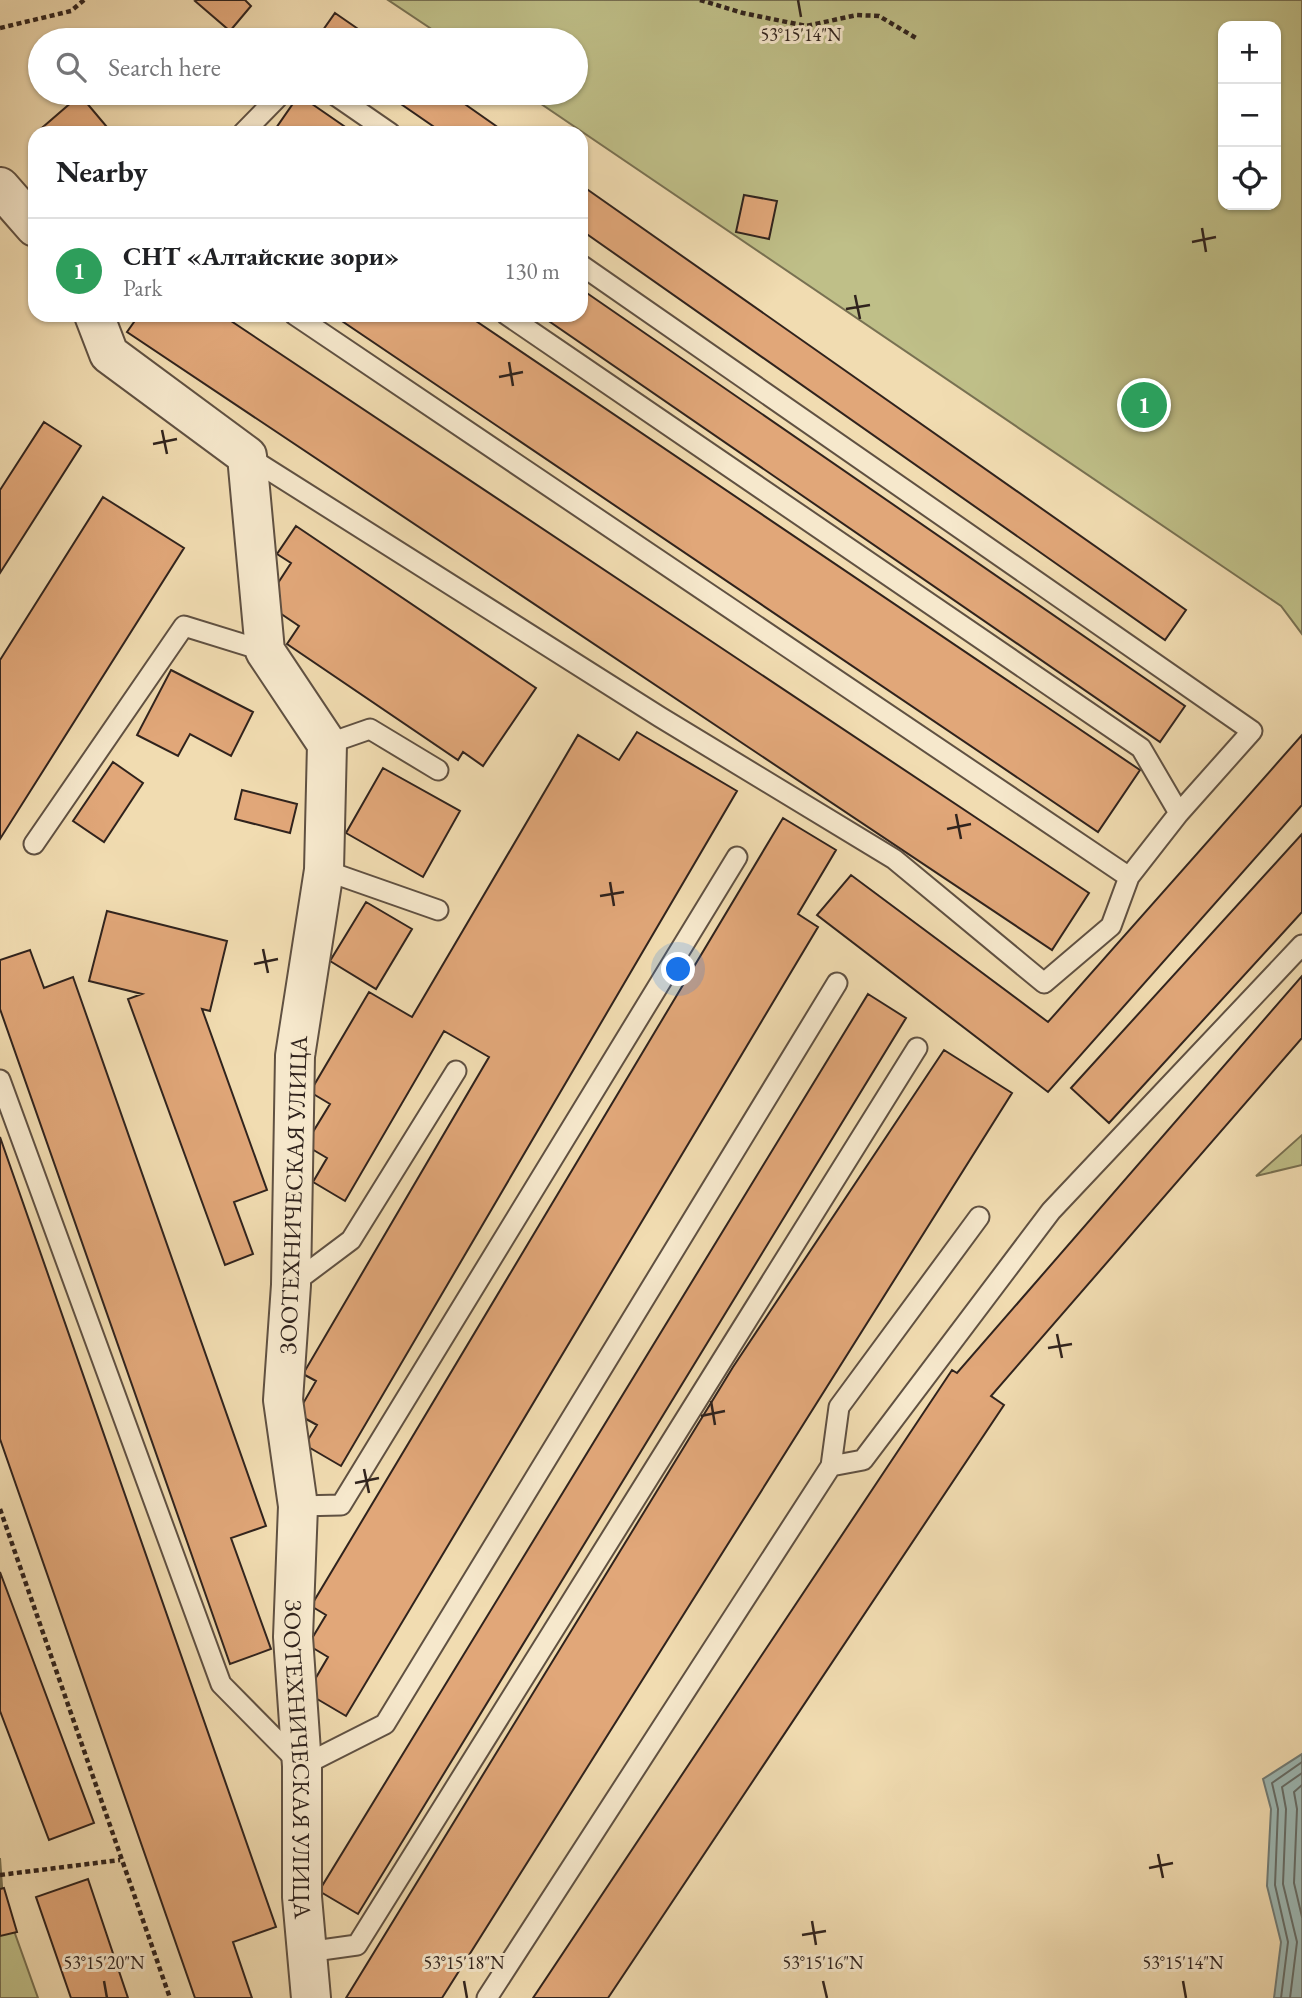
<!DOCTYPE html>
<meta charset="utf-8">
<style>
body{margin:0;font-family:"EB Garamond",serif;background:#f2f2f2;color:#202124}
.controls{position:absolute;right:21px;top:21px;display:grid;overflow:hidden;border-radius:14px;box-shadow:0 2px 5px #0004}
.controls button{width:63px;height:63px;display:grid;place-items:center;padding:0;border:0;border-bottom:2px solid #e0e0e0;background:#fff;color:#202124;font:35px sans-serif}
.you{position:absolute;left:679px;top:970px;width:24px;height:24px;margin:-18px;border:5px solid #fff;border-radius:50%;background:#1a73e8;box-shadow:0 0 0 10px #1a73e833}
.badge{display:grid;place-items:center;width:46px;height:46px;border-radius:50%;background:#0f766e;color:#fff;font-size:23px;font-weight:700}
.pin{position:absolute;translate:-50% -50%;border:4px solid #fff;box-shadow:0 2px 7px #0006}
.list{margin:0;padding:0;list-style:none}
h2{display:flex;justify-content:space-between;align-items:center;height:91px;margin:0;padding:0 28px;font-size:30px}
h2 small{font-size:23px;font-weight:400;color:#757577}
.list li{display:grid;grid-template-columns:46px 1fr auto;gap:21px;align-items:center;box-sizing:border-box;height:105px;padding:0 28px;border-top:2px solid #e0e0e0}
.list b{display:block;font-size:26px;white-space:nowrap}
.list p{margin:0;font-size:23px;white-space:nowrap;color:#757577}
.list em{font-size:23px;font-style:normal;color:#757577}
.icon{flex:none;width:38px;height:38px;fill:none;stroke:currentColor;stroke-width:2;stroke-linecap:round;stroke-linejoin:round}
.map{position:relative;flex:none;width:1302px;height:1998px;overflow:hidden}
.search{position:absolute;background:#fff;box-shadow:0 2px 5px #0004;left:28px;top:28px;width:560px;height:77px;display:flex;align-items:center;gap:18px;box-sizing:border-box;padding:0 24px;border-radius:38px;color:#757577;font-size:26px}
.panel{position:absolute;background:#fff;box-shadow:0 2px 5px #0004;left:28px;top:126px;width:560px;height:196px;border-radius:21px}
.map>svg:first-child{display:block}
.green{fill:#bfbf88;stroke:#787152;stroke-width:2;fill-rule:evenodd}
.water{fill:#9db9b5;stroke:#717d78;stroke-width:2}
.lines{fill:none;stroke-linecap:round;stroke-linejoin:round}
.shore{stroke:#666e69;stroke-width:2}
.building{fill:#e1a779;stroke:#30231d;stroke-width:2}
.service-casing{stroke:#605142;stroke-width:23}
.minor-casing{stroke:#605142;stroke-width:42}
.path{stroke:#30231d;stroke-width:4.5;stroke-dasharray:5 3.5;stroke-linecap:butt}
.service{stroke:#f6e8cc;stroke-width:19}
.minor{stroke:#f6e8cc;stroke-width:38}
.ticks{fill:none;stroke:#30231d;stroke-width:2.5}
.labels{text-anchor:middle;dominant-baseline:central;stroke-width:6;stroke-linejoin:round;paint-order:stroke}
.street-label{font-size:24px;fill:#30231d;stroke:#f6e8cc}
.ticks-label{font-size:18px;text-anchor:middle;fill:#30231d;stroke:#f6e8cc;stroke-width:6;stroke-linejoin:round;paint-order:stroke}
</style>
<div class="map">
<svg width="1302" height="1998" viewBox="0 0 1302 1998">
<rect width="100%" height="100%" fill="#f1dcb1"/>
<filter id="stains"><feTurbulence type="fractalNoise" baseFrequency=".00286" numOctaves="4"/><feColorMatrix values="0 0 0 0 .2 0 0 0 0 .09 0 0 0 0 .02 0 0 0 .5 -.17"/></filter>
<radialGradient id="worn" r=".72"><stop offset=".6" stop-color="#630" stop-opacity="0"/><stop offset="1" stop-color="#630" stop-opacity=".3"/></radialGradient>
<path class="green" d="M388,0H1302V634L1281,606L525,93H576V40H448ZM1223,26H1276V205H1223Z
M1302,1135V1165L1256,1176Z
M0,1858L3,1900L38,1998H0Z"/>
<path class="water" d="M1302,1754V1998H1274L1281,1942L1267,1886L1271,1809L1263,1779Z"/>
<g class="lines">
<path class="shore" d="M1302,1785L1294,1792L1297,1809L1294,1883L1302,1917
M1281,1998L1288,1942L1275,1885L1278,1809L1272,1783L1302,1762
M1290,1998L1297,1942L1283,1884L1286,1809L1282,1787L1302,1773"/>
</g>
<path class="building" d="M197,0H245L251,6L230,31L195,1Z
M335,13L374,40H316Z
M385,93H449L506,133H443Z
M80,95L112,133H36Z
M299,95L354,133H276L274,131Z
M581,185L1186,610L1165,640L581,230Z
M744,195L777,201L769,239L736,232Z
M581,289L1185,706L1160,742L540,315H581Z
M139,315H222L1089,893L1052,950L127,332Z
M333,315H467L1140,770L1098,832Z
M44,422L81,446L0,573V490Z
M103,497L184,548L0,839V660Z
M296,526L536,688L483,766L463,752L458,760L287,644L299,626L265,603L291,563L277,554Z
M171,670L253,712L231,756L190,734L178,756L137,735Z
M637,732L737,791L341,1466L305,1445L317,1425L297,1414L316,1381L303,1374L489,1057L444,1031L345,1201L313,1182L327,1158L305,1145L330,1104L310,1092L369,992L412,1017L578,735L619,760Z
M1302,735V805L1048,1092L817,915L851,875L1048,1022Z
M113,762L143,783L104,842L73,821Z
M383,768L460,811L423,877L346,833Z
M242,790L297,804L290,833L235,819Z
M783,818L836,850L798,914L818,927L346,1716L307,1693L328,1657L308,1645L326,1615L311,1606Z
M1302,834V912L1109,1123L1071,1088Z
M366,902L412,929L376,989L330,961Z
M107,911L227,941L210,1011L202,1009L267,1190L234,1202L253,1254L225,1265L128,999L142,994L89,981Z
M30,950L44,988L73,977L266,1526L231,1538L271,1649L230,1664L0,1009V960Z
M1302,976V1038L991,1396L1004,1405L608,1998H533L952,1370L957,1373Z
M868,994L906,1018L358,1914L319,1891Z
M944,1050L1012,1093L442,1998H346L733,1367Z
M0,1137L276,1927L233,1942L252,1998H195L0,1439Z
M0,1572L94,1823L49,1840L0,1711Z
M88,1879L128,1998H71L36,1897Z
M4,1888L17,1932L0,1936V1889Z"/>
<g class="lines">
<defs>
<path id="service" d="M332,93L390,133
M243,133L282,93
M295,315L1129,877
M507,315L1141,748L1179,813
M247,456L660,717L894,859L1044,983L1111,926L1129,877L1179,813L1252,731L581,265
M327,744L370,729L438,770
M34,844L184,626L265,651
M324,870L438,910
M0,1080L221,1684L302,1766L385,1724L837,983
M291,1285L351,1240L456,1071
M831,1466L839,1407L979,1217
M298,1506L341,1505L737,857
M307,1952L357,1945L917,1048
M487,1998L831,1466L863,1460L1051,1211L1302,945"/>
<g id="minor">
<path d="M0,187L35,227"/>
<path id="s1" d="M94,315L109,354L247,456L265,651L327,744L324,870L295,1056L291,1285L283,1400L298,1506L293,1637L302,1766V1897L311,1998"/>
</g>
</defs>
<use href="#service" class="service-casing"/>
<use href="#minor" class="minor-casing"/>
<path class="path" d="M700,0L743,13L806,26L857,15L879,16L916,38
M0,28L71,11L84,0
M0,1509L170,1998
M0,1875L120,1860"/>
<use href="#service" class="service"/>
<use href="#minor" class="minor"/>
</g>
<path class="ticks" d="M798,0L801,17M1202,228L1206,252M1192,242L1216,237M855,295L860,319M846,309L870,305M509,362L513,386M499,377L523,372M162,430L167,454M153,444L177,439M956,814L961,839M947,829L971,824M610,882L614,906M600,896L624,892M263,949L268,973M254,964L278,959M1057,1334L1062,1358M1048,1348L1072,1344M711,1401L715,1425M701,1416L725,1411M364,1469L369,1493M355,1483L379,1478M1158,1854L1163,1878M1149,1868L1173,1863M812,1921L816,1945M802,1935L826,1931M104,1981L107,1998M464,1981L467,1998M823,1981L827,1998M1183,1981L1186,1998"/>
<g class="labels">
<g class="street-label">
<text transform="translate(293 1195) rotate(-88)">ЗООТЕХНИЧЕСКАЯ УЛИЦА</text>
<text stroke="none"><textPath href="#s1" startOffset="1540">ЗООТЕХНИЧЕСКАЯ УЛИЦА</textPath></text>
</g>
</g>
<g class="ticks-label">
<text x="801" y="41">53°15'14"N</text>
<text x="104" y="1969">53°15'20"N</text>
<text x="464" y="1969">53°15'18"N</text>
<text x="823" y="1969">53°15'16"N</text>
<text x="1183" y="1969">53°15'14"N</text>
</g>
<rect width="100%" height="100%" filter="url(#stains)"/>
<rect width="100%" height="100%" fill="url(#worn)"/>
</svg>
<div class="controls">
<button>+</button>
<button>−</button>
<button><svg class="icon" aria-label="locate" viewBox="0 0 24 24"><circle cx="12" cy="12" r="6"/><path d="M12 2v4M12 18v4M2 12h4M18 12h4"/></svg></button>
</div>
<div class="you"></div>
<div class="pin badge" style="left:1144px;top:405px;background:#2e9e5b">1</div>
<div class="search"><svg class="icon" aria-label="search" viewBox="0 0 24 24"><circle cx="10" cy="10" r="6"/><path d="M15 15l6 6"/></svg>Search here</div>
<section class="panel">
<h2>Nearby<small></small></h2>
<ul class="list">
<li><span class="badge" style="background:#2e9e5b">1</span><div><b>СНТ «Алтайские зори»</b><p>Park</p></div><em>130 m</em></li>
</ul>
</section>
</div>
